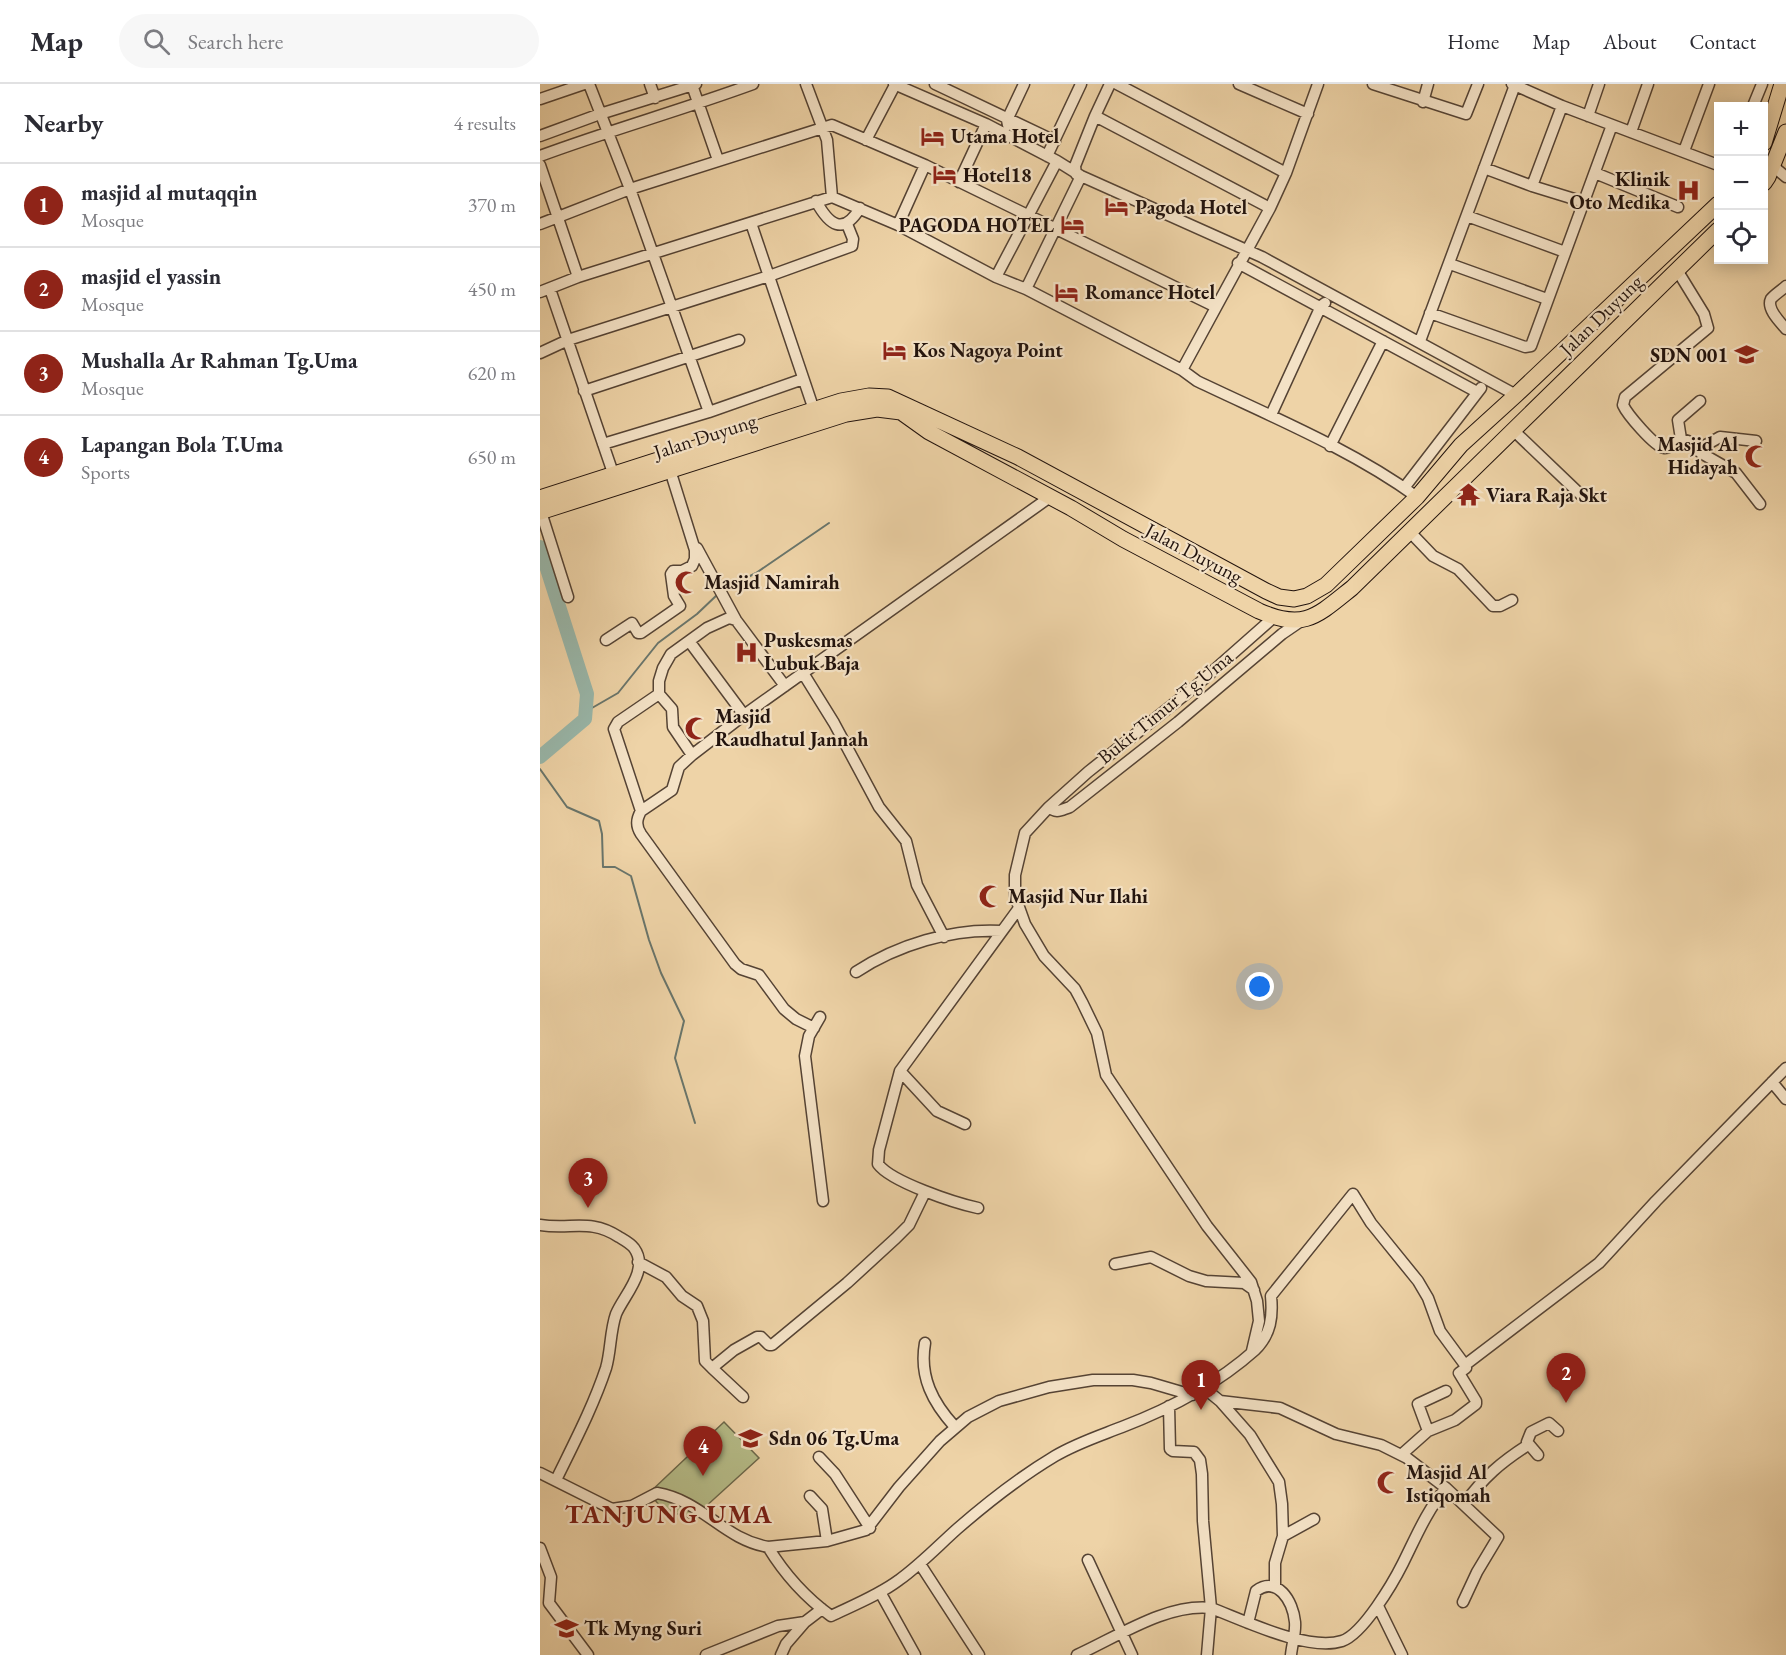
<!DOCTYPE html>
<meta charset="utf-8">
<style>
body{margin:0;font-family:"EB Garamond",serif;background:#f7f7f7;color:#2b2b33}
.controls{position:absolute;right:18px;top:18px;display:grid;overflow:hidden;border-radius:0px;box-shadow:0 3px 15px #0003}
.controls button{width:54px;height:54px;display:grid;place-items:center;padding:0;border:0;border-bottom:2px solid #e1e1e2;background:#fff;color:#2b2b33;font:30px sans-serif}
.you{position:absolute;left:720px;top:903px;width:21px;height:21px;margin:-15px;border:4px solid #fff;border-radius:50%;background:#1a73e8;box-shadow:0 0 0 9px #1a73e833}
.badge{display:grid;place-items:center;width:39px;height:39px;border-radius:50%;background:#8f2418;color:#fff;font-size:20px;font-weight:700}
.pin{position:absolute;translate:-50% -50px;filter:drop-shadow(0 2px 3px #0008)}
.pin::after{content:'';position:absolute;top:32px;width:21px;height:18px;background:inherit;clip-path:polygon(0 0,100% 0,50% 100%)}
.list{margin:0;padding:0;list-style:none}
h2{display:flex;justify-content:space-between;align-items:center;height:78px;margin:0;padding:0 24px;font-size:26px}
h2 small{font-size:20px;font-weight:400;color:#7c7c81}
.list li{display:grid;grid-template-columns:39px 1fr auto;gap:18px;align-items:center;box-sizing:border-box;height:84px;padding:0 24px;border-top:2px solid #e1e1e2}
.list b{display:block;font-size:22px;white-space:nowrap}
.list p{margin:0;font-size:20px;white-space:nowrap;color:#7c7c81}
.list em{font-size:20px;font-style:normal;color:#7c7c81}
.icon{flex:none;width:33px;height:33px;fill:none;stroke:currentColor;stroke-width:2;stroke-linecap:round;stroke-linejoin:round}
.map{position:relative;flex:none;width:1246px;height:1571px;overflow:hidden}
header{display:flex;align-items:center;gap:36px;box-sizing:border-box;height:84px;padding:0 30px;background:#fff;border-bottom:2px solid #e1e1e2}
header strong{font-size:28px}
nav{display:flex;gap:33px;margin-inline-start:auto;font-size:21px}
.search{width:420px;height:54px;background:#f7f7f7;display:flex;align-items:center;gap:15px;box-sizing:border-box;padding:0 21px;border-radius:33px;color:#7c7c81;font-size:22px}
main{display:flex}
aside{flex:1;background:#fff}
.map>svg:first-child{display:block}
.green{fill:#b6bd89;stroke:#6c684b;stroke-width:1.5}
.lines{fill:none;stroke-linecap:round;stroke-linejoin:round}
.stream{stroke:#69756b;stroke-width:2}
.river{stroke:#99b7aa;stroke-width:14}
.minor-casing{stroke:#554334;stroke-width:13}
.highway-casing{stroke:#22130d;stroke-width:17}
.minor{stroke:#f4e2c6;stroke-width:10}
.highway{stroke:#eed3a7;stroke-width:15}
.labels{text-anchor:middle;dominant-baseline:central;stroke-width:4.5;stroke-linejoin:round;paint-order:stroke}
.poi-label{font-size:20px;font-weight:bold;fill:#22130d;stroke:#f4e2c6;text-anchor:start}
.street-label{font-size:20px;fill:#22130d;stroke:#f4e2c6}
.district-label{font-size:26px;font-weight:bold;letter-spacing:1.5px;fill:#7a1f14;stroke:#f4e2c6}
</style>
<header>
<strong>Map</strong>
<div class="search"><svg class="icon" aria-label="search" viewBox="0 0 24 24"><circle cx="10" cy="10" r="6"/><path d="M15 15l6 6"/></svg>Search here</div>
<nav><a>Home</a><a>Map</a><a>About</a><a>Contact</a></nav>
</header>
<main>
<aside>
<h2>Nearby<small>4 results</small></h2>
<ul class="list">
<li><span class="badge">1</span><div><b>masjid al mutaqqin</b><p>Mosque</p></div><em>370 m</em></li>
<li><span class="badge">2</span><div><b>masjid el yassin</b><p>Mosque</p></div><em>450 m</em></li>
<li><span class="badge">3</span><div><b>Mushalla Ar Rahman Tg.Uma</b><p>Mosque</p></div><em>620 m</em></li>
<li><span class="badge">4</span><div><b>Lapangan Bola T.Uma</b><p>Sports</p></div><em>650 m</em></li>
</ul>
</aside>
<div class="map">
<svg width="1246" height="1571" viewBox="0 0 1246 1571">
<rect width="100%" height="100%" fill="#eed3a7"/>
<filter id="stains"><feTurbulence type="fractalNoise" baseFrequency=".00333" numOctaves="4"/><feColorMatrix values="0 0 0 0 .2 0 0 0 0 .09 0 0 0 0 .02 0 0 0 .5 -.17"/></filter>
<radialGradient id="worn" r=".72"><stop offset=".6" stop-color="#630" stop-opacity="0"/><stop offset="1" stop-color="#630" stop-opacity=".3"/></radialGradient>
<path class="green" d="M184,1338L219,1374L152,1435L138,1430L126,1429L109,1409Z"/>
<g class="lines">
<path class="stream" d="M182,506L216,489L289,439
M45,628L78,609L118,559L157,530L178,510
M0,685L27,723L59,737L62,750L63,783H75L91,792L109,856L121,889L144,937L135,974L155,1039"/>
<path class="river" d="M0,463L47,610L45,635L0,673"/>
<defs>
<path id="minor" d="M49,0L90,105L169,328
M110,0L115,14
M266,0L287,56L292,113
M354,0L446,40L517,77L541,92L722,173L976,311
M395,0L515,57
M577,0L746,89
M699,0L768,30
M833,0L926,30L938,0
M972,0L1022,22L1178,81
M152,1L178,76
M0,15L44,0
M883,18L888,0
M1213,22L1222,0
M555,32L730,124
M1048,32L1059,0
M468,41L467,36L484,0
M1091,48L1108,0
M0,52L60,30L156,0
M326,56L355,1
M1144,67L1169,0
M0,72C70,46 142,26 213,0
M507,72L541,0
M0,81L38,193
M1233,82L1246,93
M944,84L992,102L1044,118
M1055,89L1138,123
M536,90L535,82L555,32L570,0
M419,98L446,40
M992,102L1022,22
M276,117C289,141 303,152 320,124
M927,132L1025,168
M211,139L274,326
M0,140L90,105L292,41L385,81L676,223
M358,141L385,81
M698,179L937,308
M910,180L1007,215
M1137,186L1164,230L1168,244L1085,313L1083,321C1087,330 1114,362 1124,364C1129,365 1136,358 1141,355L1148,357L1161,369L1196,389L1220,420
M456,193L517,77
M1246,202C1242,206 1234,211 1231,215C1226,225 1241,239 1246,245
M10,205L73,389
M486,205L541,92
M0,208L38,193L292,113L358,141L456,193L486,205L642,286L657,297C730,332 811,365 877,413
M890,229L985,263L991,262L1072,41
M880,257L975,1
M0,269L28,256L229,192L312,162L313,155L307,140
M642,286L730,124L746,89L778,0
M44,307L199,256
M731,331L781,222L785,219
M973,346L1041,411
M1141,355L1138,336L1160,317
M63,360L169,328L263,295
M790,362L843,257
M1157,366L1180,353L1216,357
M864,404L941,304
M1,428L28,513
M870,448L893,472L918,485L953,522H960L972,516
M157,464L196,536L245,602
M66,556L92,539L98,549H101L140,522L134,512L131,490L133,487H142L152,482L155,475V466L130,386
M149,557L204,631
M263,589L294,639L339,723L366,757L377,801L404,853
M152,671L133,643L132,625L119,610V597L123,584L131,570L167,544L189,534L196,536
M509,723C516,730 521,726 530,723L638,638L742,550L761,537
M101,727L74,645L78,638L119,610
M316,888C357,861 412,844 462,847
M280,933L269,952L265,972L283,1117
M274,944L256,935L244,925L219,891L201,885L195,880L101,750C96,742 96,736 101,727L132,706L139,683L152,671L204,631L510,413
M360,987L397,1027L425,1040
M1232,998L1246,1015
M438,1124C415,1119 351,1098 338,1080L339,1066L360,987L479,824
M0,1141C31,1146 50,1134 79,1153C84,1156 90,1159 94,1164C110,1186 84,1211 76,1230C70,1247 71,1267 66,1284C53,1323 34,1359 16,1396
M98,1178L126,1193L142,1212L157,1222L163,1237L165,1277L172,1284
M575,1180L611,1173L649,1192L666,1197L704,1199L714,1206
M385,1259C379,1293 393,1319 415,1343
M712,1267L719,1237L717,1217L711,1198L667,1142L566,991L557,949L542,918L535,905L504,872L485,840L475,812V791L485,749L509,723L548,688L656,602L734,533
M664,1304L680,1317L710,1351L739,1398L742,1420L743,1452L735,1479V1502
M203,1313L172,1284L194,1266L217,1253H221L229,1261H232L307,1199L356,1154L369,1141L385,1108
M680,1317L740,1324L796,1350L841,1361L867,1374L906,1404L958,1453L937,1488L923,1518
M629,1322L630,1365L633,1367L654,1368L660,1376L662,1390L663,1437L671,1524L667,1571
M888,1347L878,1320L906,1307
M861,1371L888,1347L915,1336L936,1320V1317L919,1289L926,1284L925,1281L1059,1179L1116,1117L1246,984
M998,1371L987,1358L991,1348L1009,1339L1018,1347
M279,1373L295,1390L330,1444
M0,1389L72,1425L92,1422L117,1409C163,1417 183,1455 228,1463C245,1491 265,1513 291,1532C314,1521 339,1511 359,1496C380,1481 398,1462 417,1445C448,1418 480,1393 515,1372C537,1359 559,1352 582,1343C629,1325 677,1300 715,1266C731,1250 733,1233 731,1212L813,1110L831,1139L878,1197L888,1214L900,1247L925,1281
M270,1412L282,1425L287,1457
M924,1420C944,1393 960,1379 988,1361
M743,1452L774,1435
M228,1463L287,1457L326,1446L359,1403L400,1357L428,1333L459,1317L509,1303L553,1296H593L611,1299L652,1311
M0,1464L11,1493L9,1519L48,1571
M548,1476L592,1571
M380,1480L439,1571
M340,1508L375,1571
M838,1522L862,1571
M708,1539L716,1507C737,1491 753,1517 755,1538C756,1549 752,1560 751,1571
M166,1571L238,1542L265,1538L282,1525
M241,1571L246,1560L265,1538
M537,1571C577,1553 627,1519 671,1524C703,1536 768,1568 802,1557C823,1550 853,1499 863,1479C876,1453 887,1426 906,1404"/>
<path id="highway" d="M1224,59L1242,0
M1224,99L1228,93L1246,48
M0,414L301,317L329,312L348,313L478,373L726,507L739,513L754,515L767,512L786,501L877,413L921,361L976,311L1178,120
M0,428L306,330L337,325L361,328L389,348L531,424L583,455L719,527C764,547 777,532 812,504L1178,146"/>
</defs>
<use href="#minor" class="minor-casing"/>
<use href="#highway" class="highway-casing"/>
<use href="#minor" class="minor"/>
<use href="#highway" class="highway"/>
</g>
<defs>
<symbol id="hotel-bare" viewBox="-9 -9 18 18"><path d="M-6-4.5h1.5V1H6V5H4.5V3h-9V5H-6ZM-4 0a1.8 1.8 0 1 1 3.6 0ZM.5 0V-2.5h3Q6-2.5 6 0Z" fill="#8f2418" stroke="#f4e2c6" stroke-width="2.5" paint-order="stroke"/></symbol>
<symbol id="hospital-bare" viewBox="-9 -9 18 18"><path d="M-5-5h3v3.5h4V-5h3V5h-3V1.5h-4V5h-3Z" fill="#8f2418" stroke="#f4e2c6" stroke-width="2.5" paint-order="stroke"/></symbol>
<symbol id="school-bare" viewBox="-9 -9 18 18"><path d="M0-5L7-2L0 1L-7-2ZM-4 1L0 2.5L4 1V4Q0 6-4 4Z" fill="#8f2418" stroke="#f4e2c6" stroke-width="2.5" paint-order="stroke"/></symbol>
<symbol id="mosque-bare" viewBox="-9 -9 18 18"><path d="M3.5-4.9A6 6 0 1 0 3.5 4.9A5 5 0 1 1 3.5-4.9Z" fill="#8f2418" stroke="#f4e2c6" stroke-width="2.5" paint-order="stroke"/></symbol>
<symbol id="temple-bare" viewBox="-9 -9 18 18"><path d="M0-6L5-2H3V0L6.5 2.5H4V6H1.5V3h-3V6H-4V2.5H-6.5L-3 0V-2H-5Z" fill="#8f2418" stroke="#f4e2c6" stroke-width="2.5" paint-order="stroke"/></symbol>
</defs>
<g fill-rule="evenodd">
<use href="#hotel-bare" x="376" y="36" width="33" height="33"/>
<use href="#hotel-bare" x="388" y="74" width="33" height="33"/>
<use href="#hospital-bare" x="1132" y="90" width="33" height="33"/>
<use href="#hotel-bare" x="560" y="106" width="33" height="33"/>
<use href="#hotel-bare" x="516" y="124" width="33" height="33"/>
<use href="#hotel-bare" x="510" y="192" width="33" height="33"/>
<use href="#hotel-bare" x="338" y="250" width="33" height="33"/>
<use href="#school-bare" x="1190" y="254" width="33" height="33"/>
<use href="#mosque-bare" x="1200" y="356" width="33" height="33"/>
<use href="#temple-bare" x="912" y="394" width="33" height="33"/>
<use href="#mosque-bare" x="130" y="482" width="33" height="33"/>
<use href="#hospital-bare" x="190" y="552" width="33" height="33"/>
<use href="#mosque-bare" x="140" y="628" width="33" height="33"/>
<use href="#mosque-bare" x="434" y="796" width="33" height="33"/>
<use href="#school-bare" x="194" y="1338" width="33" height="33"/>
<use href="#mosque-bare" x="832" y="1382" width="33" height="33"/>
<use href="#school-bare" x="10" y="1528" width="33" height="33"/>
</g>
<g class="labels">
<g class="poi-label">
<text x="411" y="52">Utama Hotel</text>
<text x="423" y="91">Hotel18</text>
<text x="1130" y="95" text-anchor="end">Klinik<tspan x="1130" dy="23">Oto Medika</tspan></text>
<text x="595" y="123">Pagoda Hotel</text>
<text x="514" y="141" text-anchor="end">PAGODA HOTEL</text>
<text x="545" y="208">Romance Hotel</text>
<text x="373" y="266">Kos Nagoya Point</text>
<text x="1188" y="271" text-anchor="end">SDN 001</text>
<text x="1198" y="360" text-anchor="end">Masjid Al<tspan x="1198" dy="23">Hidayah</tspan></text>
<text x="946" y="411">Viara Raja Skt</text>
<text x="164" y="498">Masjid Namirah</text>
<text x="224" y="556">Puskesmas<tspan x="224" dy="23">Lubuk Baja</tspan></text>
<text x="175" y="632">Masjid<tspan x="175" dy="23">Raudhatul Jannah</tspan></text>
<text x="468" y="812">Masjid Nur Ilahi</text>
<text x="229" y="1354">Sdn 06 Tg.Uma</text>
<text x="866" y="1388">Masjid Al<tspan x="866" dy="23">Istiqomah</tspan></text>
<text x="44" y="1544">Tk Myng Suri</text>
</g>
<g class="street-label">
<text transform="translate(1061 231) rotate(-44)">Jalan Duyung</text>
<text transform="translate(165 352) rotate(-18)">Jalan Duyung</text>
<text transform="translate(654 469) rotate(28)">Jalan Duyung</text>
<text transform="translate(625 623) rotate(-39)">Bukit Timur Tg.Uma</text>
</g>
<g class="district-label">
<text x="129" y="1430">TANJUNG UMA</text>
</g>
</g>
<rect width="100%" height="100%" filter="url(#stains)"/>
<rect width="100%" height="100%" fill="url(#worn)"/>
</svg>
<div class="controls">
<button>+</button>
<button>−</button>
<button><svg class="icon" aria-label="locate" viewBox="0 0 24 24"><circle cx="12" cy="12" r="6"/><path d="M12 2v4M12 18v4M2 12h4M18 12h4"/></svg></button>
</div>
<div class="you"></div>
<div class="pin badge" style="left:661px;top:1326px">1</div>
<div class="pin badge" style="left:1026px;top:1319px">2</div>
<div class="pin badge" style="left:48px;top:1124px">3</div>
<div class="pin badge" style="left:163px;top:1392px">4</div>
</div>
</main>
